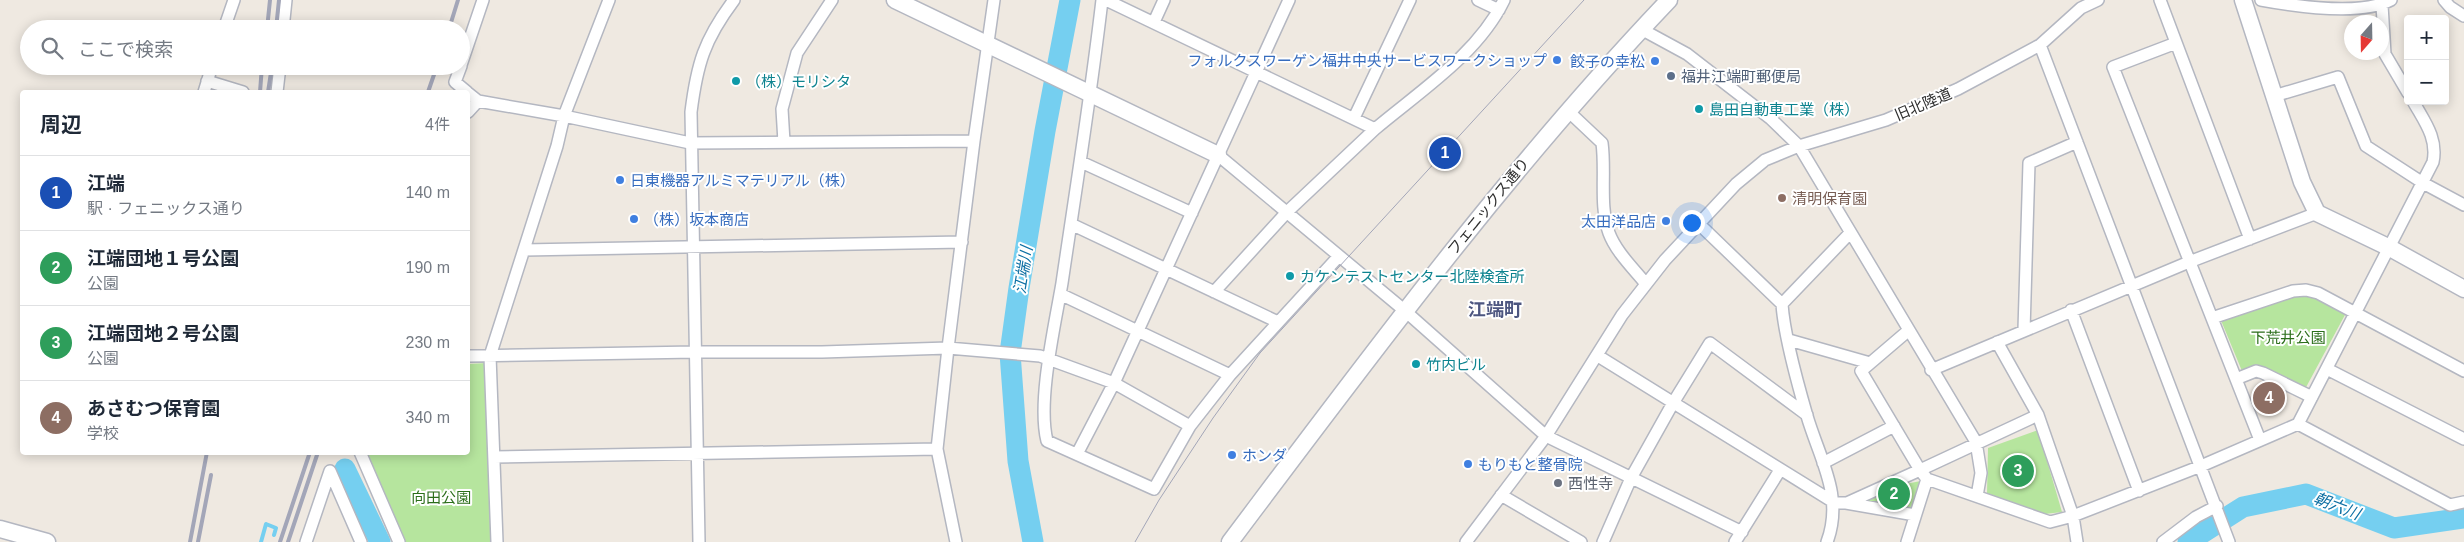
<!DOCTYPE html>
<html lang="ja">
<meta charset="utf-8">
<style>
body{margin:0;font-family:Helvetica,"Noto Sans JP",sans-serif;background:#f2f2f3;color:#1f2937}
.controls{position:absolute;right:15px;top:15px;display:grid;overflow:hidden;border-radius:5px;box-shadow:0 2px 12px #0003}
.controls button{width:45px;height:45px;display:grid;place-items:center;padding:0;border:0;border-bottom:1px solid #e0e1e3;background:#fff;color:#1f2937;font:25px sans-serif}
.compass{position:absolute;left:2344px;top:15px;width:45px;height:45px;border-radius:50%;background:#fff;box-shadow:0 2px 12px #0003;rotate:200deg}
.you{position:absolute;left:1691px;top:222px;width:18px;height:18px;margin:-12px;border:4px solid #fff;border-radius:50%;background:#1a73e8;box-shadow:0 0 0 8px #1a73e833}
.badge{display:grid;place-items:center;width:32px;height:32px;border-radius:50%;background:#4264fb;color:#fff;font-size:16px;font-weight:700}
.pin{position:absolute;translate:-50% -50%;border:2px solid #fff;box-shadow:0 1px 5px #0006}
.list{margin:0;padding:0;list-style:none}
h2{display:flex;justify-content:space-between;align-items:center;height:65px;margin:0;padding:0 20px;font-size:21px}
h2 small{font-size:16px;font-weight:400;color:#747a83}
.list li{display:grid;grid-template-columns:32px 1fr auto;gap:15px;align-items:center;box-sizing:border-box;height:75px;padding:0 20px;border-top:1px solid #e0e1e3}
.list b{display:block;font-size:19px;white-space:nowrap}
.list p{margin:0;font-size:16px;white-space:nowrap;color:#747a83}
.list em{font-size:16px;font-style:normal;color:#747a83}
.icon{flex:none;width:28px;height:28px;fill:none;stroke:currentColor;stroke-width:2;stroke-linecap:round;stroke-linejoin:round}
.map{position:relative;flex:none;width:2464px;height:542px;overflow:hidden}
.search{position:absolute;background:#fff;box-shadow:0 2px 12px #0003;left:20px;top:20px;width:450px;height:55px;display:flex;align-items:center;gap:12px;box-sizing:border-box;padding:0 18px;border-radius:28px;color:#747a83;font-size:19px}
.panel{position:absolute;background:#fff;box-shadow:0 2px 12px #0003;left:20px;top:90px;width:450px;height:365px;border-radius:5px}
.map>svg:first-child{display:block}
.green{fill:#b6e59e}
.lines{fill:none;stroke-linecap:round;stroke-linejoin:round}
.stream{stroke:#75cff0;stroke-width:4}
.river{stroke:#75cff0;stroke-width:21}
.street-casing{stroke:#b4b7c1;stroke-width:14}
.secondary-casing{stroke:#b4b7c1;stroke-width:19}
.street{stroke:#fff;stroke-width:11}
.secondary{stroke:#fff;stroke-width:16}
.tram{stroke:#a3a6b8;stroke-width:1}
.rail{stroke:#a3a6b8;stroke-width:4}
.shop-dot{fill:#3f7fe0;stroke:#fff;stroke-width:2}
.service-dot{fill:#5c6f8a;stroke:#fff;stroke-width:2}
.culture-dot{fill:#0f9aa8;stroke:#fff;stroke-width:2}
.education-dot{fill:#8d6e63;stroke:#fff;stroke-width:2}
.worship-dot{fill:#6b7280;stroke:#fff;stroke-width:2}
.labels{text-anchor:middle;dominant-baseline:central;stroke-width:4;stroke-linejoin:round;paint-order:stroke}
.shop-label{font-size:15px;fill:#366cbe;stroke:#fff;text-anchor:start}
.service-label{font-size:15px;fill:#4e5e75;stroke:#fff;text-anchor:start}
.culture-label{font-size:15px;fill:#0d838f;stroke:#fff;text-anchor:start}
.street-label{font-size:15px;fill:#2e2e2e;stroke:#fff}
.education-label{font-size:15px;fill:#785e54;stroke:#fff;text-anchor:start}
.park-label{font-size:15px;fill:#2c6e1b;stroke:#fff}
.worship-label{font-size:15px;fill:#5b616d;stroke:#fff;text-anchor:start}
.water-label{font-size:16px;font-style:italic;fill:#0d6fa3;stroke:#fff}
.quarter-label{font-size:18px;font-weight:bold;fill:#4d5680;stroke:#fff}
</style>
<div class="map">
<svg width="2464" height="542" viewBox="0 0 2464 542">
<rect width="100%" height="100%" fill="#efe9e1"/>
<path class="green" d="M2295,294L2310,295L2346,313L2304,391L2242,371L2220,318Z
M487,363L493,542H399L360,453L468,452V364Z
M2038,430L2062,512L2045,514L1987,494L1988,448Z
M1921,481L1911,508L1857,501L1889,487Z"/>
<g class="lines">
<path class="stream" d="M261,542L266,524L276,528L274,535"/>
<path class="river" d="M345,469L380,542
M1033,542L1018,461L1010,353L1019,288L1045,131L1070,0
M2188,542L2243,507L2306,494L2394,528L2464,518"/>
<defs>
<path id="street" d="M994,0L974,141L948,348L1040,356L1114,383L1190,426
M1102,0C1091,95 1076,188 1062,283C1055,325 1037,401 1047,441L1154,489L1190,426L1230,375L1339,256
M1106,0L1375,129C1420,91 1478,54 1504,0
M1478,0L1499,10
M2160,0L2250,239
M2261,0C2294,6 2361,16 2391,0
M2444,0L2450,7L2464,16
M2382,5L2385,54L2408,93
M1154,22L1164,0
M224,29L234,0
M283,29L286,0
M1641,29L1687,54L1771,119L1799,146L1976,442L1981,473L1977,496
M2176,43L2113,67L2260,440
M2040,45L2229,542
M461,65L483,0
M461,66L455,82L467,92
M207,81L243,92
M204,92L212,66
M277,92L280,66
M468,93L478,101L564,116L690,143L974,141
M2274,96L2338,77L2366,146L2423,183L2464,205
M1567,110L1602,143C1606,172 1599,206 1609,233C1616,252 1634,269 1646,284
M468,112L478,101
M1354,118L1410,0
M784,142L782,109L797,53L832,0
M1218,155L1404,310L1546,436L1742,532
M1081,162L1192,213
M1071,224L1278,322
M1699,224L1782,304
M524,250L962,242
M1214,292L1287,212L1375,129
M1060,294L1230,375
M2071,310L2139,491
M2212,318L2293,291L2306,290L2318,293L2464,371
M1909,330L1861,371L1920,470L2038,415
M2024,330L2029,163L2077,142
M1789,340L1870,363
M1997,342L2038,415L2073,516L2077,542
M468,356L695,352H822L948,348L937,449L956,542
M1598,356L1835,503H1847L1920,470L1927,479L2050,522L2073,516L2201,466L2298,424L2433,162C2438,138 2424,121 2413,101
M2327,369L2464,439
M1931,370L2189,262L2317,213
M2236,379L2256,371L2263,373L2312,397
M2298,424L2450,505L2464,502
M360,452L399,542
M1077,454L1114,383L1289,0
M494,457L937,449
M1823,463L1894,426
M1501,495L1581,542
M1846,503L1915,515
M306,542L330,471L361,542
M497,542L490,356L557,146L564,116L609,0
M699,542L691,112C697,64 704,40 734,0
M1466,542L1546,436L1622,315L1665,260L1736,184L1765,160L1799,146L1886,120L1958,89L2040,45L2081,8L2098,0
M1603,542L1631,478L1673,403L1710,343L1807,415
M1735,542L1780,470
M1827,542C1844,496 1820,460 1807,416C1798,385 1784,335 1782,304L1850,233
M1907,542L1927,479
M2163,542L2196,517L2217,506"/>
<path id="secondary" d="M895,0L1218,155
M2243,0L2302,182L2317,213L2390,248L2464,289
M0,529L47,542
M1230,542C1370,356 1508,169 1669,0"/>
</defs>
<use href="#street" class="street-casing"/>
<use href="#secondary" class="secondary-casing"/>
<use href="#street" class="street"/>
<use href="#secondary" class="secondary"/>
<path class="tram" d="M1135,542L1159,500L1213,418L1260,353L1584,0"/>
<path class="rail" d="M267,29L270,0
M276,29L279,0
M449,29L458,0
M260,92L262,66
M268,92L272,66
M428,92L437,66
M190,542L207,452
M198,542L211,475
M280,542L310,452
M288,542L318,452"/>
</g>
<g class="shop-dot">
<circle cx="1557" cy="60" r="5"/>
<circle cx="1655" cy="61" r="5"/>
<circle cx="620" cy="180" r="5"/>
<circle cx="634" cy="219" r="5"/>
<circle cx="1666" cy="221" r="5"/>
<circle cx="1232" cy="455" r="5"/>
<circle cx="1468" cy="464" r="5"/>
</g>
<circle class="service-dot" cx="1671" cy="76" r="5"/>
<g class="culture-dot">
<circle cx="736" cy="81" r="5"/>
<circle cx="1699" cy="109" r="5"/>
<circle cx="1290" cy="276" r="5"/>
<circle cx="1416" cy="364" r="5"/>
</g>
<circle class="education-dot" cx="1782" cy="198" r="5"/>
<circle class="worship-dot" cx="1558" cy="483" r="5"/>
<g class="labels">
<g class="shop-label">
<text x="1547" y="60" text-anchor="end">フォルクスワーゲン福井中央サービスワークショップ</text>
<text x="1645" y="61" text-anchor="end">餃子の幸松</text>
<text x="630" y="180">日東機器アルミマテリアル（株）</text>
<text x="644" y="219">（株）坂本商店</text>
<text x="1656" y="221" text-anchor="end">太田洋品店</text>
<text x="1242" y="455">ホンダ</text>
<text x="1478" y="464">もりもと整骨院</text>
</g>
<g class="service-label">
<text x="1681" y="76">福井江端町郵便局</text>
</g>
<g class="culture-label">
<text x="746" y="81">（株）モリシタ</text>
<text x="1709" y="109">島田自動車工業（株）</text>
<text x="1300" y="276">カケンテストセンター北陸検査所</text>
<text x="1426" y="364">竹内ビル</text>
</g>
<g class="street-label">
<text transform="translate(1923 104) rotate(-23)">旧北陸道</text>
<text transform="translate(1488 206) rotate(-51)">フェニックス通り</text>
</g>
<g class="education-label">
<text x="1792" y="198">清明保育園</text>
</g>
<g class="park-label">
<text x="2288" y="337">下荒井公園</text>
<text x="441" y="497">向田公園</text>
</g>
<g class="worship-label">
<text x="1568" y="483">西性寺</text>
</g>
<g class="water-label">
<text transform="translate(1023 270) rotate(-81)">江端川</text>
<text transform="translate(2337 506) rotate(21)">朝六川</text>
</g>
<g class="quarter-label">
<text x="1495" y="310">江端町</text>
</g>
</g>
</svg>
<div class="controls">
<button>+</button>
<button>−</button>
</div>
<svg class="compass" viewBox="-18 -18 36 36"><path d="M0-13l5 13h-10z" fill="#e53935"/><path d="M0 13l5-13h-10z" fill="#747a83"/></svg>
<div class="you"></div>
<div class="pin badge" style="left:1445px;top:153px;background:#1a4fb4">1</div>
<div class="pin badge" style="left:1894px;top:494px;background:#2e9e5b">2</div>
<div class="pin badge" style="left:2018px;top:471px;background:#2e9e5b">3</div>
<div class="pin badge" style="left:2269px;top:398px;background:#8d6e63">4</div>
<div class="search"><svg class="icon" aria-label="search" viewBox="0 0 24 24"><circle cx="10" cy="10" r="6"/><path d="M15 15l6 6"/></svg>ここで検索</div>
<section class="panel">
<h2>周辺<small>4件</small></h2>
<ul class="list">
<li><span class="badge" style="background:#1a4fb4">1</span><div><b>江端</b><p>駅 · フェニックス通り</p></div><em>140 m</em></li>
<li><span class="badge" style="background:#2e9e5b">2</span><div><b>江端団地１号公園</b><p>公園</p></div><em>190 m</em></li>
<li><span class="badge" style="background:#2e9e5b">3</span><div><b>江端団地２号公園</b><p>公園</p></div><em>230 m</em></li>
<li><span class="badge" style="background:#8d6e63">4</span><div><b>あさむつ保育園</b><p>学校</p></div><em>340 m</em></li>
</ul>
</section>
</div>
